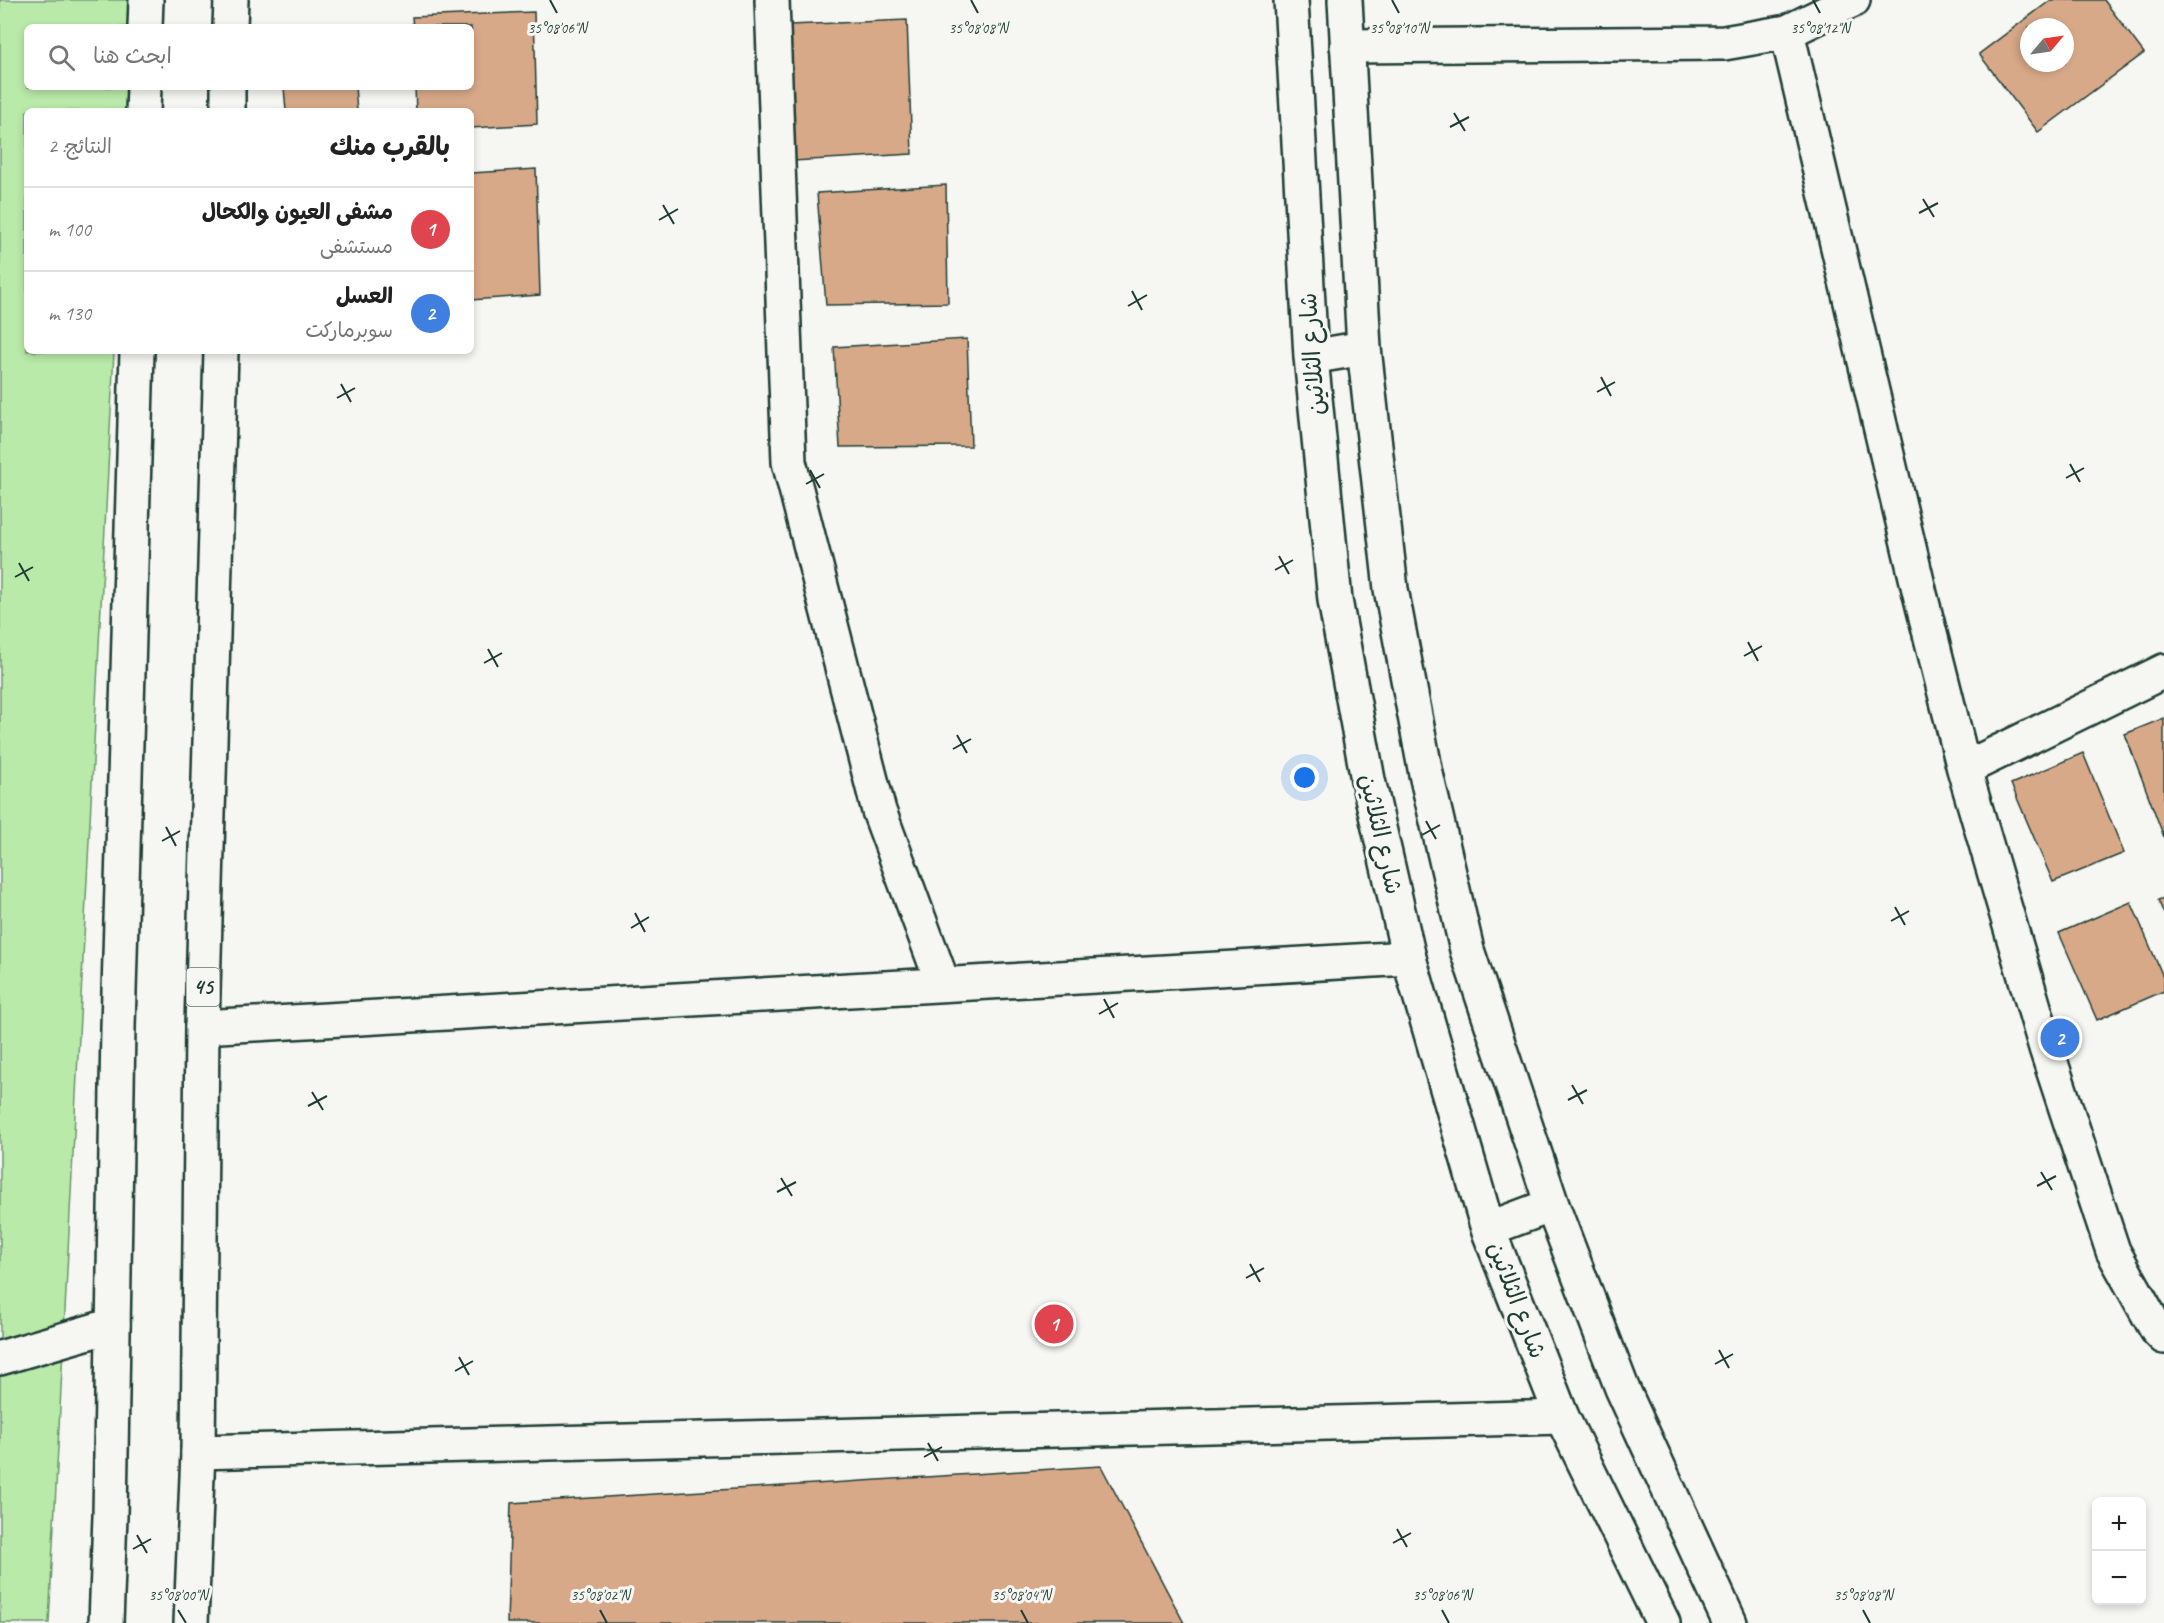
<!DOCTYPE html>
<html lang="ar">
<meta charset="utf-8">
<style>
body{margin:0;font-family:Caveat,"Playpen Sans Arabic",sans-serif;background:#f6f6f6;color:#222;direction:rtl}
.controls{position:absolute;right:18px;bottom:18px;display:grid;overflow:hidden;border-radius:9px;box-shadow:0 3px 9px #0003}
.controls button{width:54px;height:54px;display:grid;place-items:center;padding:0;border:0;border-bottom:2px solid #e0e0e0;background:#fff;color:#222;font:30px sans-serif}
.compass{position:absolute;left:2020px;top:18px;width:54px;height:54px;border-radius:50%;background:#fff;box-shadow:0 3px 9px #0003;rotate:61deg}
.you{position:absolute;left:1305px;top:778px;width:21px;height:21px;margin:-15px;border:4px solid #fff;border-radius:50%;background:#1a73e8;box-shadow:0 0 0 9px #1a73e833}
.badge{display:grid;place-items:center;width:39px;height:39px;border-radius:50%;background:#1a73e8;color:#fff;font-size:20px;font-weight:700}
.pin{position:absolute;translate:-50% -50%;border:3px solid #fff;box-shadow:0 2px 6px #0006}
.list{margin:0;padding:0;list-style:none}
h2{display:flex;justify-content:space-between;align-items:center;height:78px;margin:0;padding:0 24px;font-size:26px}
h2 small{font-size:20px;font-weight:400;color:#767676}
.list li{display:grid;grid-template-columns:39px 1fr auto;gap:18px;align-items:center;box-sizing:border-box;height:84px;padding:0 24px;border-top:2px solid #e0e0e0}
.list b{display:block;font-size:22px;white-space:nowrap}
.list p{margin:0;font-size:20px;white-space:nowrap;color:#767676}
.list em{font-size:20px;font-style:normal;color:#767676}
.icon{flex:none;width:33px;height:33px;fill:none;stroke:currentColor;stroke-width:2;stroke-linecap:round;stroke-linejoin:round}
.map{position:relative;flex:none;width:2164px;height:1623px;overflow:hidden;direction:ltr}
.search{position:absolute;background:#fff;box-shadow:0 3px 9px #0003;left:24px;top:24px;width:450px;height:66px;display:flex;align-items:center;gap:15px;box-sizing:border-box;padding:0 21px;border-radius:9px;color:#767676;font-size:22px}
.panel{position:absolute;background:#fff;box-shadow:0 3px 9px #0003;left:24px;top:108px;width:450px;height:246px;border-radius:9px;direction:rtl}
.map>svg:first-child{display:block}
.green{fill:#b9eaa9;stroke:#6c946e;stroke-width:1.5}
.building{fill:#d8a989;stroke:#1f3d34;stroke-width:1.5;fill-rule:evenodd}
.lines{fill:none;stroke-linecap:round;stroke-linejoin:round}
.street-casing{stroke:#1f3d34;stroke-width:38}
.secondary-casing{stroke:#1f3d34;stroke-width:38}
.highway-casing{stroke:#1f3d34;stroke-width:38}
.street{stroke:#f6f6f2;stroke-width:33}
.secondary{stroke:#f6f6f2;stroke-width:33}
.highway{stroke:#f6f6f2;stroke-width:33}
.ticks{fill:none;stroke:#1f3d34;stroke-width:2}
.labels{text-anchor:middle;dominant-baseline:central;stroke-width:6;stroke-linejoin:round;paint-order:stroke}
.shield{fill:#f6f6f2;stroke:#60746d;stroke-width:1.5}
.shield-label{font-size:22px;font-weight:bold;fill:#1f3d34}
.street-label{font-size:24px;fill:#1f3d34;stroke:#f6f6f2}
.ticks-label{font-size:15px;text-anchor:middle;fill:#1f3d34;stroke:#f6f6f2;stroke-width:6;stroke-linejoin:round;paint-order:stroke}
</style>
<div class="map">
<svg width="2164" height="1623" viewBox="0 0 2164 1623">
<rect width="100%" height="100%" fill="#f6f6f2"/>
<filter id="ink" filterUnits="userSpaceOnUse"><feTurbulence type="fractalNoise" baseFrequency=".0167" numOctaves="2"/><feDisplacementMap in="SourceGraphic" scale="12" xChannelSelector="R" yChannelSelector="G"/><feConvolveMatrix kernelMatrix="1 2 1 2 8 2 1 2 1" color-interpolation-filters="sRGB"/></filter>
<g filter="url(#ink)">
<path class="green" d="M0,0H131L130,27H27V87H127L126,111H27V351H114L49,1623H0Z"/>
<path class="building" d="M2051,0H2104L2144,53L2038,132L1979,54ZM2029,27H2065V63H2029Z
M534,12L537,124L471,128V111H416L415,87H471V27H413L412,17Z
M907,20L912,154L793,161L790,25Z
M284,87H355L357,111H286Z
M536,169L540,295L471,300V173Z
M946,185L948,303L826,305L817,193Z
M967,339L971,446L840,447L834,347Z
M2164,718V837L2125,734Z
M2083,753L2124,853L2053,882L2011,784Z
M2164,898V914L2158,900Z
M2131,902L2164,979V991L2097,1020L2059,933Z
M1101,1466L1184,1623H507L511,1503Z"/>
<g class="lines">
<defs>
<path id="street" d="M772,0L789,462L879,811L943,984
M1787,32L1920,594L1964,769L2046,1048L2113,1251L2157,1330L2164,1337
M1347,46L1724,43L1787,32L1853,0
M1964,769L2164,671
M202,1027L1409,958
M0,1358L113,1325
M198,1452L1562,1417"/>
<path id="secondary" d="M1291,0L1311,357L1335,600L1368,780L1409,958L1488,1229L1562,1417L1663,1623
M1345,0L1364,348L1391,589L1426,774L1467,950L1552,1205L1622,1388L1730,1623
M1311,357L1364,348
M1488,1229L1552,1205"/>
<path id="highway" d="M145,27L146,0
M230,27L231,0
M143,111L144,87
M228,111V87
M106,1623L110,1516L118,1027L137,351
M191,1623L198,1452L202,1027L221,351"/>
</defs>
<use href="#street" class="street-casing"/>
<use href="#secondary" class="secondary-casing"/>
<use href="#highway" class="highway-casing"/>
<use href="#street" class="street"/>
<use href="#secondary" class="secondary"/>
<use href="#highway" class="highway"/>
</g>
</g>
<path class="ticks" d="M550,0L557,13M971,0L978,13M1392,0L1399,13M1813,0L1820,13M1454,113L1465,131M1450,127L1469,117M1923,199L1934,217M663,205L674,224M1919,213L1938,203M659,220L678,209M1132,291L1142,310M1128,306L1147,295M1601,377L1611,396M341,384L351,402M1597,392L1615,382M337,398L355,388M2070,464L2080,482M810,470L820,488M2066,478L2084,468M806,484L824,474M1279,556L1289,574M19,563L29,581M1275,570L1293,560M15,577L33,567M1748,642L1758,661M488,649L498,667M1744,656L1762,646M484,663L502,653M957,735L967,753M953,749L971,739M1426,821L1436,839M166,827L176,846M1422,835L1440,825M162,841L180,831M1895,907L1905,925M635,913L645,932M1891,921L1909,911M631,928L649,917M1104,999L1114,1018M1099,1014L1118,1003M1572,1085L1583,1104M312,1092L323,1110M1568,1100L1587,1090M308,1106L327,1096M2041,1172L2052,1190M781,1178L792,1196M2037,1186L2056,1176M777,1192L796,1182M1250,1264L1260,1282M1246,1278L1264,1268M1719,1350L1729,1368M459,1357L469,1375M1715,1364L1733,1354M455,1371L473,1361M928,1443L938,1461M924,1457L942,1447M1397,1529L1407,1547M137,1535L147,1553M1393,1543L1411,1533M133,1549L151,1539M178,1610L186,1623M600,1610L607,1623M1021,1610L1028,1623M1442,1610L1449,1623M1863,1610L1870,1623"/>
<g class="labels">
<rect class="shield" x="186.5" y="968" width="33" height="38" rx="4.5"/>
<g class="shield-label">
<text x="203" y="987">45</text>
</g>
<g class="street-label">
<text transform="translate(1312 354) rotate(-94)">شارع الثلاثين</text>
<text transform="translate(1381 834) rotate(77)">شارع الثلاثين</text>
<text transform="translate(1517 1300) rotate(69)">شارع الثلاثين</text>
</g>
</g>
<g class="ticks-label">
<text x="557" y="33">35°08'06"N</text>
<text x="978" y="33">35°08'08"N</text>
<text x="1399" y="33">35°08'10"N</text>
<text x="1820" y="33">35°08'12"N</text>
<text x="178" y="1600">35°08'00"N</text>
<text x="600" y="1600">35°08'02"N</text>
<text x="1021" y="1600">35°08'04"N</text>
<text x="1442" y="1600">35°08'06"N</text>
<text x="1863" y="1600">35°08'08"N</text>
</g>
</svg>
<div class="controls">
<button>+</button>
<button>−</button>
</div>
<svg class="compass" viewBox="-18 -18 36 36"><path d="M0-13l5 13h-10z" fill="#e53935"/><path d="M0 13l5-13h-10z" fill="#767676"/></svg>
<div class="you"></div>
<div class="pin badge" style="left:1054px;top:1324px;background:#e0444e">1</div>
<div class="pin badge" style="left:2060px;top:1038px;background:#3f7fe0">2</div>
<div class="search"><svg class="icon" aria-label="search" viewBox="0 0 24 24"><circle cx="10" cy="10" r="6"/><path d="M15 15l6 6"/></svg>ابحث هنا</div>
<section class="panel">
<h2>بالقرب منك<small>النتائج: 2</small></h2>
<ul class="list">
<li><span class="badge" style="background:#e0444e">1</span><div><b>مشفى العيون والكحال</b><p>مستشفى</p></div><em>100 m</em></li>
<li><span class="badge" style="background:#3f7fe0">2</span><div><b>العسل</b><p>سوبرماركت</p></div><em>130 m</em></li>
</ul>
</section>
</div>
